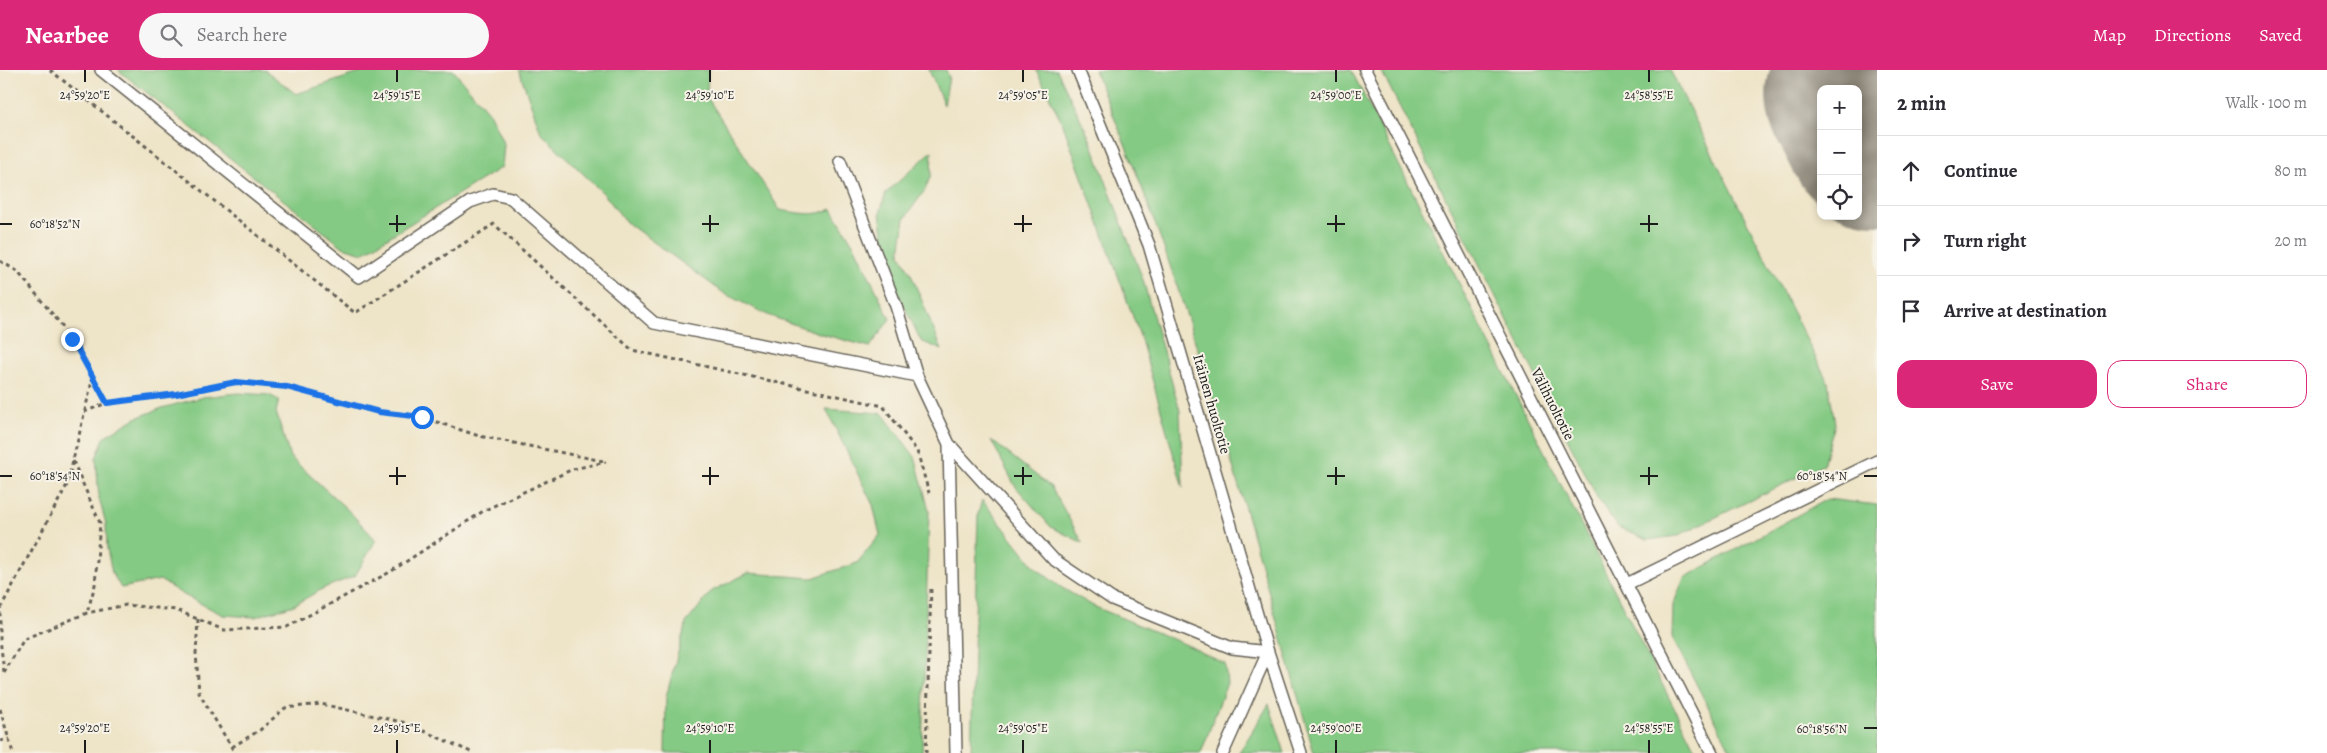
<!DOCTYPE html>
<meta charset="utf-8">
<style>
body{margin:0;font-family:Alegreya,serif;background:#f7f7f7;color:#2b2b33}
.controls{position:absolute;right:15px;top:15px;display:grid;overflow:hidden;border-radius:10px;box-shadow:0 2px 8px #0003}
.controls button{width:45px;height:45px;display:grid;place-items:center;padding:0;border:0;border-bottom:1px solid #e1e1e2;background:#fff;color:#2b2b33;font:25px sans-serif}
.stop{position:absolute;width:15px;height:15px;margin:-11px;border:4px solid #1a73e8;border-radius:50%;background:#fff}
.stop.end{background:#1a73e8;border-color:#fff;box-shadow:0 1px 5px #0008}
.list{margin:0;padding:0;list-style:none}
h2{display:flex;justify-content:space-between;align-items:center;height:65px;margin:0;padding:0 20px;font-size:21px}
h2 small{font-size:16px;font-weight:400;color:#7c7c81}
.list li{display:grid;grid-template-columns:32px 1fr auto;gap:15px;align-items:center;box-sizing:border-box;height:70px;padding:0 20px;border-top:1px solid #e1e1e2}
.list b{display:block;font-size:19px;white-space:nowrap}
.list em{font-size:16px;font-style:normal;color:#7c7c81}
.actions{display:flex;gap:10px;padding:15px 20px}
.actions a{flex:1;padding:11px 0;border:1px solid #db2777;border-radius:15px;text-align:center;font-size:18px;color:#db2777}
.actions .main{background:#db2777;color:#fff}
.icon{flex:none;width:28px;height:28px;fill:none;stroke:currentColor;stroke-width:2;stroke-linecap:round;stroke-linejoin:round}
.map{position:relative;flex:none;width:1877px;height:683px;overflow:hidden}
header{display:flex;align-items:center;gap:30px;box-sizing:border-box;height:70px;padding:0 25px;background:#db2777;color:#fff}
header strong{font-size:24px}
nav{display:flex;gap:28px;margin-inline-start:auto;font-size:18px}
.search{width:350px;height:45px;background:#f7f7f7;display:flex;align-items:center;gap:12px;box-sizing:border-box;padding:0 18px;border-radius:28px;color:#7c7c81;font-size:19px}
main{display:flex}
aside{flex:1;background:#fff}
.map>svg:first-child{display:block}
.green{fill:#85ca84;stroke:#507350}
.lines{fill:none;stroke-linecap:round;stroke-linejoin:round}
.runway{stroke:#858072;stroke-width:184}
.lane-casing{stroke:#666258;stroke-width:14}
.path{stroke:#666258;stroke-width:3;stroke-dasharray:4 4;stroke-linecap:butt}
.lane{stroke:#fff;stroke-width:11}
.route{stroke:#1a73e8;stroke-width:6}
.ticks{fill:none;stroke:#1c1c1c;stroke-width:2}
.labels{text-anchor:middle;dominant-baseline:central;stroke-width:4;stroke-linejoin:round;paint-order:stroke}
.street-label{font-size:15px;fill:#1c1c1c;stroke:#f7f3e8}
.ticks-label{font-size:12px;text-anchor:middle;fill:#1c1c1c;stroke:#f7f3e8;stroke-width:4;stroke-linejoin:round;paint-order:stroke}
</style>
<header>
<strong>Nearbee</strong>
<div class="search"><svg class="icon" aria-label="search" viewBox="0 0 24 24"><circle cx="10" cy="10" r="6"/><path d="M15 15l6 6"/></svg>Search here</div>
<nav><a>Map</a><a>Directions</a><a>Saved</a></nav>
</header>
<main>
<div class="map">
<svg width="1877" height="683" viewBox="0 0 1877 683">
<rect width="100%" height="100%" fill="#f7f3e8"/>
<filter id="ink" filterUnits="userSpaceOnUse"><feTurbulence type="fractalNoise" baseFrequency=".02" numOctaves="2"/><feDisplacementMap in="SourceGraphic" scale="10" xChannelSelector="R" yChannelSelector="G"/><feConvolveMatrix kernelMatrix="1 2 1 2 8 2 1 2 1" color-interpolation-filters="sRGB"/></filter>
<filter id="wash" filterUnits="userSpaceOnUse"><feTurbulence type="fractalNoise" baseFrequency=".0096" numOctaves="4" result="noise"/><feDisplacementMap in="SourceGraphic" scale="20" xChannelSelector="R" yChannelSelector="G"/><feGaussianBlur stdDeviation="1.12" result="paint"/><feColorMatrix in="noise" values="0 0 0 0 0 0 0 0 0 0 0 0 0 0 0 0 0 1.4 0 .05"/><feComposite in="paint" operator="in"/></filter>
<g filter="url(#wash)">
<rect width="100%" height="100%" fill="#eee4c7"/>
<path class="green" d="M118,0H265L296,24L368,0H453L490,44L504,75L502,97L363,183L343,177Z
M519,0H708L707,27L780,140C798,143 815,147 832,139L855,177L890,249L870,277L822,264L770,246L725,224L626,152L604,124L541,63Z
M929,0H946L949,7L944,35Z
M1036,0H1057L1090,69L1143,210L1180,341L1183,418L1140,266L1062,52Z
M1094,0H1351L1697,683H1314C1248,454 1191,219 1094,0Z
M1381,0H1670L1828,312L1835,354L1823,395L1677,466L1647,470L1618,457L1598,429Z
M932,81L931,105L925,120L905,148L900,184L911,204L942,280L921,271L890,207L880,143L886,123Z
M238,323L269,325L279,330L276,342L290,387L349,441L376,470L355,506L324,518L294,535L255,547L223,545L182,524L160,510L121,518L112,503L107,479L106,454L99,428L96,388L105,366L136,348L162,338L203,327Z
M826,339L882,343L915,387L929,440L922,683H665L666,627L686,553L712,521L748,503L812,508L857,493L880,465L873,435Z
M991,370L1051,417L1083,473L1051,457L1015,416Z
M1827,429L1877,435V683H1732L1672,567L1673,535L1684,508Z
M982,430L1035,497L1059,516L1093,536L1187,575L1225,594L1227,613L1201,683H971L978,444Z
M1269,634L1285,683H1239Z"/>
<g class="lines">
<path class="runway" d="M1858,26L1877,63"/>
</g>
</g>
<g filter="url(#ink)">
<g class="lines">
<defs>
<path id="lane" d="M101,0L359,207L470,132L493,124L511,128L654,253L917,306
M1078,0L1149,175L1268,582L1301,683
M1365,0L1712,683
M840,91L896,236L917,306L949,374L956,683
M949,374L1053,489L1112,529L1232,578L1268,582L1223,683
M1627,514L1877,391"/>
</defs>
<use href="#lane" class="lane-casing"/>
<path class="path" d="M50,0L355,243L494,154L632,280L883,336L917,381L929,423
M0,191L17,201L73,269L107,333
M84,342L107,333L176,324L236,312L287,317L379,342L422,347L479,366L603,391
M73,391L100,453L95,515L87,543
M198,549L196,583L199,623L235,683
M4,602L0,569V539L67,415L93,307
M4,603L24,569L87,543L126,535L176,540L224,560L287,557L390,502L485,440L573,399L606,392
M0,639L13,683
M0,671L9,669
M232,677L260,660L285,638L321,634L406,653L473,683
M926,683L931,517"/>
<use href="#lane" class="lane"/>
</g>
</g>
<g class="lines" filter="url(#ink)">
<path class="route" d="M72,269L107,333L176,324L236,312L287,317L379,342L422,347"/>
</g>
<path class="ticks" d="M85,0V12M397,0V12M710,0V12M1023,0V12M1336,0V12M1649,0V12M397,145V162M710,145V162M1023,145V162M1336,145V162M1649,145V162M0,154H12M389,154H406M702,154H719M1014,154H1032M1327,154H1345M1640,154H1658M397,397V415M710,397V415M1023,397V415M1336,397V415M1649,397V415M0,406H12M389,406H406M702,406H719M1014,406H1032M1327,406H1345M1640,406H1658M1864,406H1877M1864,658H1877M85,670V683M397,670V683M710,670V683M1023,670V683M1336,670V683M1649,670V683"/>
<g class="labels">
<g class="street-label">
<text transform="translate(1212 334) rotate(74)">Itäinen huoltotie</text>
<text transform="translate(1553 334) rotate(63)">Välihuoltotie</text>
</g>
</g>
<g class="ticks-label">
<text x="85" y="29">24°59'20"E</text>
<text x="397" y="29">24°59'15"E</text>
<text x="710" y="29">24°59'10"E</text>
<text x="1023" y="29">24°59'05"E</text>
<text x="1336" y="29">24°59'00"E</text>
<text x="1649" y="29">24°58'55"E</text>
<text x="55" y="158">60°18'52"N</text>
<text x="1822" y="410">60°18'54"N</text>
<text x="55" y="410">60°18'54"N</text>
<text x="85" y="662">24°59'20"E</text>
<text x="397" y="662">24°59'15"E</text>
<text x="710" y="662">24°59'10"E</text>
<text x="1023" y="662">24°59'05"E</text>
<text x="1336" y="662">24°59'00"E</text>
<text x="1649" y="662">24°58'55"E</text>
<text x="1822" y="663">60°18'56"N</text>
</g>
</svg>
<div class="controls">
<button>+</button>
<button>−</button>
<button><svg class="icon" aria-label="locate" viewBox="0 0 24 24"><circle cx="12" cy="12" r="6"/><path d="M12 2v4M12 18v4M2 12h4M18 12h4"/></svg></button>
</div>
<div class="stop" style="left:422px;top:347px"></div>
<div class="stop end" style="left:72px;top:269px"></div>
</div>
<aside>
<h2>2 min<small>Walk · 100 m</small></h2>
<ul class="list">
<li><svg class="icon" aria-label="ahead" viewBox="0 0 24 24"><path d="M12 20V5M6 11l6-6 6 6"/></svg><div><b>Continue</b></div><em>80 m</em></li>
<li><svg class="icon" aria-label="right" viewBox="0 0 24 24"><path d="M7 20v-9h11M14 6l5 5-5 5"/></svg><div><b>Turn right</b></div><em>20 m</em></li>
<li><svg class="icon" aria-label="arrive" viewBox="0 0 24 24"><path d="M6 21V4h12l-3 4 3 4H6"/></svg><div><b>Arrive at destination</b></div></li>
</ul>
<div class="actions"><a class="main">Save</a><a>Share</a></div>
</aside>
</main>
